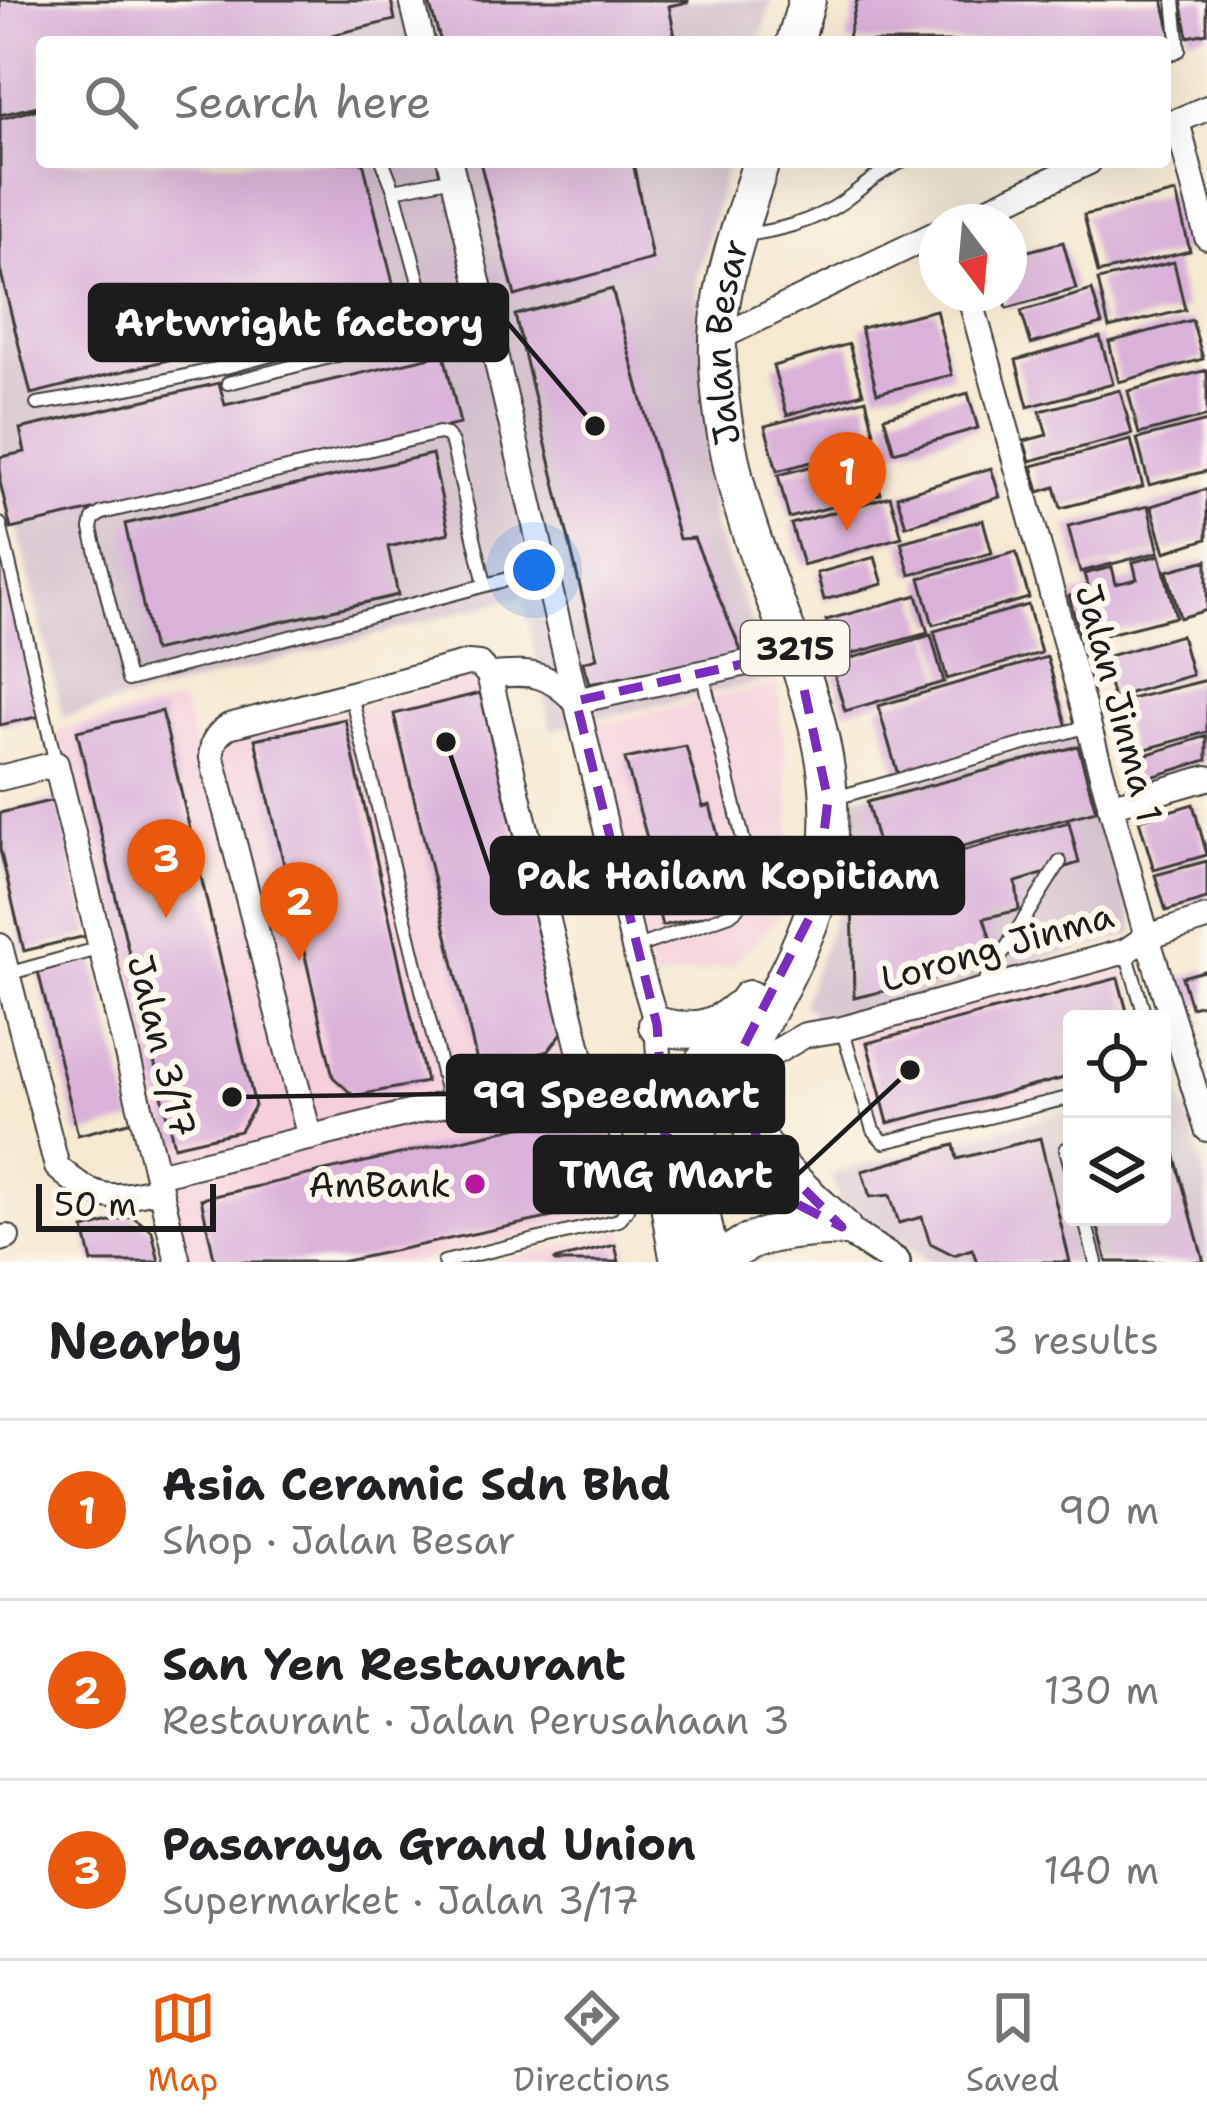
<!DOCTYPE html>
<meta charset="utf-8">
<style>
body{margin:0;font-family:"Shantell Sans",sans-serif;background:#f2f2f2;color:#202124}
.controls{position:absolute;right:36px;bottom:36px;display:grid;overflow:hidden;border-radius:12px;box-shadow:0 12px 48px #0002}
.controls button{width:108px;height:108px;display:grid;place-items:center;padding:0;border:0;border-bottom:3px solid #e0e0e0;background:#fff;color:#202124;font:60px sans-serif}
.compass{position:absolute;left:919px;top:204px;width:108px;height:108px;border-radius:50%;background:#fff;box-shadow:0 12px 48px #0002;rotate:164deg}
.scale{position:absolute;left:36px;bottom:30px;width:180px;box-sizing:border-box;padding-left:12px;border:6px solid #1c1c1c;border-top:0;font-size:33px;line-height:42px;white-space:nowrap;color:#1c1c1c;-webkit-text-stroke:9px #fbf7ec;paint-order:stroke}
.you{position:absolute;left:534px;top:570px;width:42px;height:42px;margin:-30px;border:9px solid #fff;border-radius:50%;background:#1a73e8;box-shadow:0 0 0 18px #1a73e833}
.badge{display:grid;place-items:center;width:78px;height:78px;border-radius:50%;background:#ea580c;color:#fff;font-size:39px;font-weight:700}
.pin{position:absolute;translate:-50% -99px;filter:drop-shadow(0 3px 6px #0008)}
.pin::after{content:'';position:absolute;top:63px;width:42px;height:36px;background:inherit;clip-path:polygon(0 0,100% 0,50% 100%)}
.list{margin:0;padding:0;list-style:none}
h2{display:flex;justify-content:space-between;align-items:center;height:156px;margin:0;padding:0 48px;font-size:51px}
h2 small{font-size:39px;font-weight:400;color:#757577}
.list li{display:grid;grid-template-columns:78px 1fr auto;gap:36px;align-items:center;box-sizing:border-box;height:180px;padding:0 48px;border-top:3px solid #e0e0e0}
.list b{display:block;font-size:45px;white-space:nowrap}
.list p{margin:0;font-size:39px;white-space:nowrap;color:#757577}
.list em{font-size:39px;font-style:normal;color:#757577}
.icon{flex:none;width:66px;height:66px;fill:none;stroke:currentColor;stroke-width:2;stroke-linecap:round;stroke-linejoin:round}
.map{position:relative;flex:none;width:1207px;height:1262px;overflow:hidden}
.search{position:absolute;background:#fff;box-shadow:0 12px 48px #0002;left:36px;right:36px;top:36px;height:132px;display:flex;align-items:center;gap:30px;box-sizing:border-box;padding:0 42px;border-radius:12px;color:#757577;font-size:45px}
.sheet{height:696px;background:#fff}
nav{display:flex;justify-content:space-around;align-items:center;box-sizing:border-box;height:168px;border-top:3px solid #e0e0e0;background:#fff;font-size:33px;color:#757577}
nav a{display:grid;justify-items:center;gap:6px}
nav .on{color:#ea580c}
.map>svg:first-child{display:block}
.built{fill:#f5cfdb}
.industrial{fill:#d1bdcc}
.building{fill:#dab1d9}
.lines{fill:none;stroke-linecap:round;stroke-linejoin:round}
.service-casing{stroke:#3d3b37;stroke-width:16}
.minor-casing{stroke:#3d3b37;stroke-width:28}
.tertiary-casing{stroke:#3d3b37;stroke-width:32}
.primary-casing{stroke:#3d3b37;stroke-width:40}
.service{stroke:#fff;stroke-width:12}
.minor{stroke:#fff;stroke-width:24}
.tertiary{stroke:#fff;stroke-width:27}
.primary{stroke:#fff;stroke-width:36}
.marked{fill:none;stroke:#7b2cbf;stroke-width:9;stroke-dasharray:24 15;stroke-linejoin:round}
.poi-dot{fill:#b5179e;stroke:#fbf7ec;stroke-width:4.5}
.labels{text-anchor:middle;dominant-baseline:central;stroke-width:12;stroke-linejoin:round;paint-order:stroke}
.shield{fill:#fbf7ec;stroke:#5f5e5a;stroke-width:3}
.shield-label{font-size:33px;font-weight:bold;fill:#1c1c1c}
.street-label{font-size:36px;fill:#1c1c1c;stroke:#fbf7ec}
.poi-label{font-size:36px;fill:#1c1c1c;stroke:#fbf7ec;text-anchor:end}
.leader{fill:none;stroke:#1c1c1c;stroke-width:4.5}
.callout-dot{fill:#1c1c1c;stroke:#fbf7ec;stroke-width:4.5}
.callout{fill:#1c1c1c;stroke:#1c1c1c;stroke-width:4.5}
.callout-label{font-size:39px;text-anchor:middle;font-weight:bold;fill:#fff}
</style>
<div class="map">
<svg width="1207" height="1262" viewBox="0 0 1207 1262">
<rect width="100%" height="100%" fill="#fbf7ec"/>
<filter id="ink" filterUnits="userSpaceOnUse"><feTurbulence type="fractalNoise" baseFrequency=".00833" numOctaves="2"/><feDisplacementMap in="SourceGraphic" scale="24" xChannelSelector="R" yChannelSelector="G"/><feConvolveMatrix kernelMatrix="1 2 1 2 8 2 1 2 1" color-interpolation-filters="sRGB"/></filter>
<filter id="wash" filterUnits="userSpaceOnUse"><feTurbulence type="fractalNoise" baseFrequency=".004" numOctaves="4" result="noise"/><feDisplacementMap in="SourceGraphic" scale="48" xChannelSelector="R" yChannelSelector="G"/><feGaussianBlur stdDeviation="2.7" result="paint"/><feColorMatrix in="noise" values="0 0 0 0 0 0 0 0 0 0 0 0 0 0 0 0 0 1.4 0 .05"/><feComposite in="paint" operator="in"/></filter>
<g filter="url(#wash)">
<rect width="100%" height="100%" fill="#f5e9d2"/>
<path class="built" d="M473,676L481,683L573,1065L604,1105L621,1204L616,1213L414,1262H187L57,730L181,701L196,749Z
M777,683L791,809L787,908L733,965L653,982L591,726Z
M1122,961L1141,1019H1072V1090L893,1136L885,1135L879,1129L850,1036Z
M624,1230L632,1262H495Z"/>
<path class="industrial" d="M0,0H772L759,42H42V162H728L697,280L714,528L775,679L551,729L523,596L63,717L0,455Z
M1082,735L1136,933L846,1017L817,1021L803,1003L838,907L854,797Z
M1177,1083L1207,1181V1262H929L840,1204L830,1174L1072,1111V1217H1162V1087Z"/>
<g id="blocks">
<path class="building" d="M0,0H391L395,20L332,35L334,42H42V105L0,115Z
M428,0H688V2L669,6L676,42H441Z
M857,0H1163L1172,38L1160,42H847Z
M1181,0H1207V33L1188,37Z
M42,108V162H363L398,303L31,394L0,269V119Z
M480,162H633L652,259L515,296Z
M1176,193L1190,251L1098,273L1084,215Z
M1063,242L1076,289L1007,308L1003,294H1009V256Z
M1174,262L1185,310L1109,328L1098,280Z
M612,289L679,539L694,538L742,653L589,684L583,662L597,658L515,315Z
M1092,290L1102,324L1031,344L1021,311Z
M936,310L952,375L877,393L861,328Z
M1192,320L1203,359L1119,382L1109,342Z
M1100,337L1113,384L1028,407L1016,360Z
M849,344L863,393L787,415L773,366Z
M444,354L460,424L11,529L0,482V457L25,452L20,429L219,383L225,405Z
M1207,370V416L1139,434L1128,391Z
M1120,390L1132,434L1030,461L1024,441L1047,435L1040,411Z
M968,393L978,428L894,452L884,417Z
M866,399L877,445L777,471L765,426Z
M1207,421V471L1149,485L1137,439Z
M1131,440L1143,487L1061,508L1055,487L1039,492L1032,466Z
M870,451L881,494L789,518L778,475Z
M432,454L449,533L388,547L398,595L153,651L125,524Z
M991,468L1000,497L906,526L897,496Z
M1207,489V539L1165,552L1151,506Z
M890,496L902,537L803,565L791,524Z
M1148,506L1159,552L1080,572L1068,526Z
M983,520L992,553L910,575L901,542Z
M0,550L41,716L0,725Z
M1016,552L1029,598L933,625L920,578Z
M1160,555L1176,617L1081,641L1069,596L1089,591L1084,574L1112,567L1116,584L1137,579L1133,562Z
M875,557L883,584L824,600L817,573Z
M1207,560V610L1180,618L1167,571Z
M917,595L928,633L836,658L826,620Z
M1028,605L1041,653L947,679L934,631Z
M931,635L944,682L845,711L831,664Z
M1181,635L1192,675L1113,698L1102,658Z
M1047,657L1067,727L898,775L878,706Z
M1207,680V732L1132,753L1118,702Z
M480,693L562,1033L548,1051L479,1070L394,714Z
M162,711L255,1106L240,1131L174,1146L77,731Z
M345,719L426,1082L354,1096L333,1077L255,739Z
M1207,736V760L1132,783L1125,761Z
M686,746L703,807L710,805L722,851L715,853L727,911L662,926L653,890L661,888L625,759Z
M1078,746L1096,811L884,867L867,802Z
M58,799L90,935L24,951L0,849V813Z
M1193,804L1207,855L1154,870L1139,820Z
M1069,822L1079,863L1016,882L1019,910L984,918L993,947L975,956L957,974L854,998L852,895L921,889L916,863Z
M1207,861V899L1166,911L1155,875Z
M93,957L133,1121L78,1135L38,971Z
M1207,970V1003L1191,1007L1182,977Z
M1118,978L1129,1019H1072V1076L888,1123L867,1043Z
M1162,1110L1204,1262H1107L1095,1217H1162Z
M587,1118L603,1120L611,1127L613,1204L341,1262H215L201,1199L519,1127Z
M1040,1138L1070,1262H977L972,1249L954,1255L930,1243L922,1217L899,1223L890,1195L870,1197L862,1171L954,1145L957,1159Z
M132,1216L152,1231L159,1262H92L84,1229Z
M615,1245L619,1262H555L554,1260Z"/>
</g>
</g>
<g filter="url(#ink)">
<use href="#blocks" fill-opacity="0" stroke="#3d3b37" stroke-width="3"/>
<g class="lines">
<defs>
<path id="service" d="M1165,57L1179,50L1174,0
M383,162L394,190L453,178
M741,235C775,232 816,221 844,201C864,186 878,173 901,162
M228,383L486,317
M37,404C167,383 294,356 416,306L420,286L394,190
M0,524L56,764
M485,584L452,443L447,435L439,433L102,513L93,519L91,529L128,680L546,569
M351,695L449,1102
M835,798L1088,726
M634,948L730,914C747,902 753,888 750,867L702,673
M1126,952L1146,1019
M7,974L101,948
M981,988L1060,862
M842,1029L873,1130L884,1142L1072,1097
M1066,1149L1072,1171
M1084,1217L1096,1262
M444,1262L619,1220L627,1209L628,1193L609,1103L584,1070"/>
<path id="minor" d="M412,0L422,42
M1177,121L1207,237
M1165,126L1207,108
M450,162L634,948L657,1025L664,1130
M961,222L1089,162
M969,294L1147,937L1207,1129
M719,338L937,233
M576,701L796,652
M0,778L56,764L178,1262
M1110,806L1207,778
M0,946L57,1167C97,1202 110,1200 160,1189
M737,1060L760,1061L805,1035L842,1029L1126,951L1147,937L1207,918
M310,1138L212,758C211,742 216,735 229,726L468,663L479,664L489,675C529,673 545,670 574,700
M157,1175L584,1070L489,675
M0,1239L7,1237"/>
<path id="tertiary" d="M688,1147L842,1227L896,1262"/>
<g id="primary">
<path d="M795,42L807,0"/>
<path d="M657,1025C686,1034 714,1031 737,1010"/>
<path d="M733,1067C739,1140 792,1180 842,1227"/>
<path d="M679,1262C674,1235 659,1157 666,1133C677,1095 724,1032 749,999"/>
<path id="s1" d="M711,1262L688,1147C732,1069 804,964 823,879C855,731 761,604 732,466C720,410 712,350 723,294C731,249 748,205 761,162"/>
<path d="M722,1262C750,1229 802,1230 842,1227"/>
</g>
</defs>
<use href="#service" class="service-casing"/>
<use href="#minor" class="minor-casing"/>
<use href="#tertiary" class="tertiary-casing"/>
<use href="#primary" class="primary-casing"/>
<use href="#service" class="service"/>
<use href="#minor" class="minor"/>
<use href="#tertiary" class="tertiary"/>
<use href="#primary" class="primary"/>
</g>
</g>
<path class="marked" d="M796,652L828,800L815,907L733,1067L759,1144L842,1227L665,1136L657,1025L576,701Z"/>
<circle class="poi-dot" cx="475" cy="1184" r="12"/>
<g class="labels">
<rect class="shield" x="741" y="621" width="108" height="54" rx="9"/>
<g class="shield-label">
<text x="795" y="648">3215</text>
</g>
<g class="street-label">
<text stroke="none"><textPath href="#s1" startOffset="972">Jalan Besar</textPath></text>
<text transform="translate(1119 703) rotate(75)">Jalan Jinma 1</text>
<text transform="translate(997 947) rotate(-16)">Lorong Jinma</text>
<text transform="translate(162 1046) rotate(76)">Jalan 3/17</text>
</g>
<g class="poi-label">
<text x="451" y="1184">AmBank</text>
</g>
</g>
<path class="leader" d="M595 426L507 322M446 742L492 876M232 1097L448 1094M910 1070L797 1175"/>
<g class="callout-dot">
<circle cx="595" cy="426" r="12"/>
<circle cx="446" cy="742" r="12"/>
<circle cx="232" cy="1097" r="12"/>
<circle cx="910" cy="1070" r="12"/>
</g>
<g class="callout">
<rect x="90" y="285" width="417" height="75" rx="12"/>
<rect x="492" y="838" width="471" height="75" rx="12"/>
<rect x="448" y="1056" width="335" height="75" rx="12"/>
<rect x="535" y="1137" width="262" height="75" rx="12"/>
</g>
<g class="callout-label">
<text x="299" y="336">Artwright factory</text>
<text x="728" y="889">Pak Hailam Kopitiam</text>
<text x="616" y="1108">99 Speedmart</text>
<text x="666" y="1188">TMG Mart</text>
</g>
</svg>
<div class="controls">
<button><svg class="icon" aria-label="locate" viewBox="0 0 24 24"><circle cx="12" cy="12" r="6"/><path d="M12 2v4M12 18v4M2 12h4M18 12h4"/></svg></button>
<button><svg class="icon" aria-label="layers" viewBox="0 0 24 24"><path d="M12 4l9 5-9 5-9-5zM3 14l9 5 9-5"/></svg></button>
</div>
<svg class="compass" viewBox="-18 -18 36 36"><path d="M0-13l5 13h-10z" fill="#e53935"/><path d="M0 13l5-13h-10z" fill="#757577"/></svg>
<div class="scale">50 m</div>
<div class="you"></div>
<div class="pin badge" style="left:847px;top:531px">1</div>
<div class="pin badge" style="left:299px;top:961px">2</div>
<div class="pin badge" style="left:166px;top:918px">3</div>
<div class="search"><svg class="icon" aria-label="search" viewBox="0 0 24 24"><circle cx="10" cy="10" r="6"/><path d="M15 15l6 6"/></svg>Search here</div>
</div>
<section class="sheet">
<h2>Nearby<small>3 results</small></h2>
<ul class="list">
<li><span class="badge">1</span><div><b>Asia Ceramic Sdn Bhd</b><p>Shop · Jalan Besar</p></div><em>90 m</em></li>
<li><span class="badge">2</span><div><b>San Yen Restaurant</b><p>Restaurant · Jalan Perusahaan 3</p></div><em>130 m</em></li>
<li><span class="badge">3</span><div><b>Pasaraya Grand Union</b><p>Supermarket · Jalan 3/17</p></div><em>140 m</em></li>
</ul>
</section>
<nav>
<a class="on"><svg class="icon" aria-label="map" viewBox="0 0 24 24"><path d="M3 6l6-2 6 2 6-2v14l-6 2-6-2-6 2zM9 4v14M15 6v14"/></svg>Map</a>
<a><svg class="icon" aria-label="directions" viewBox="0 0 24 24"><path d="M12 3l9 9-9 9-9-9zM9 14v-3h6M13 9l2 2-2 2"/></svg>Directions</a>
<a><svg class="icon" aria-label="saved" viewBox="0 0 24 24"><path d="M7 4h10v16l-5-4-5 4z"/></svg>Saved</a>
</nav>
